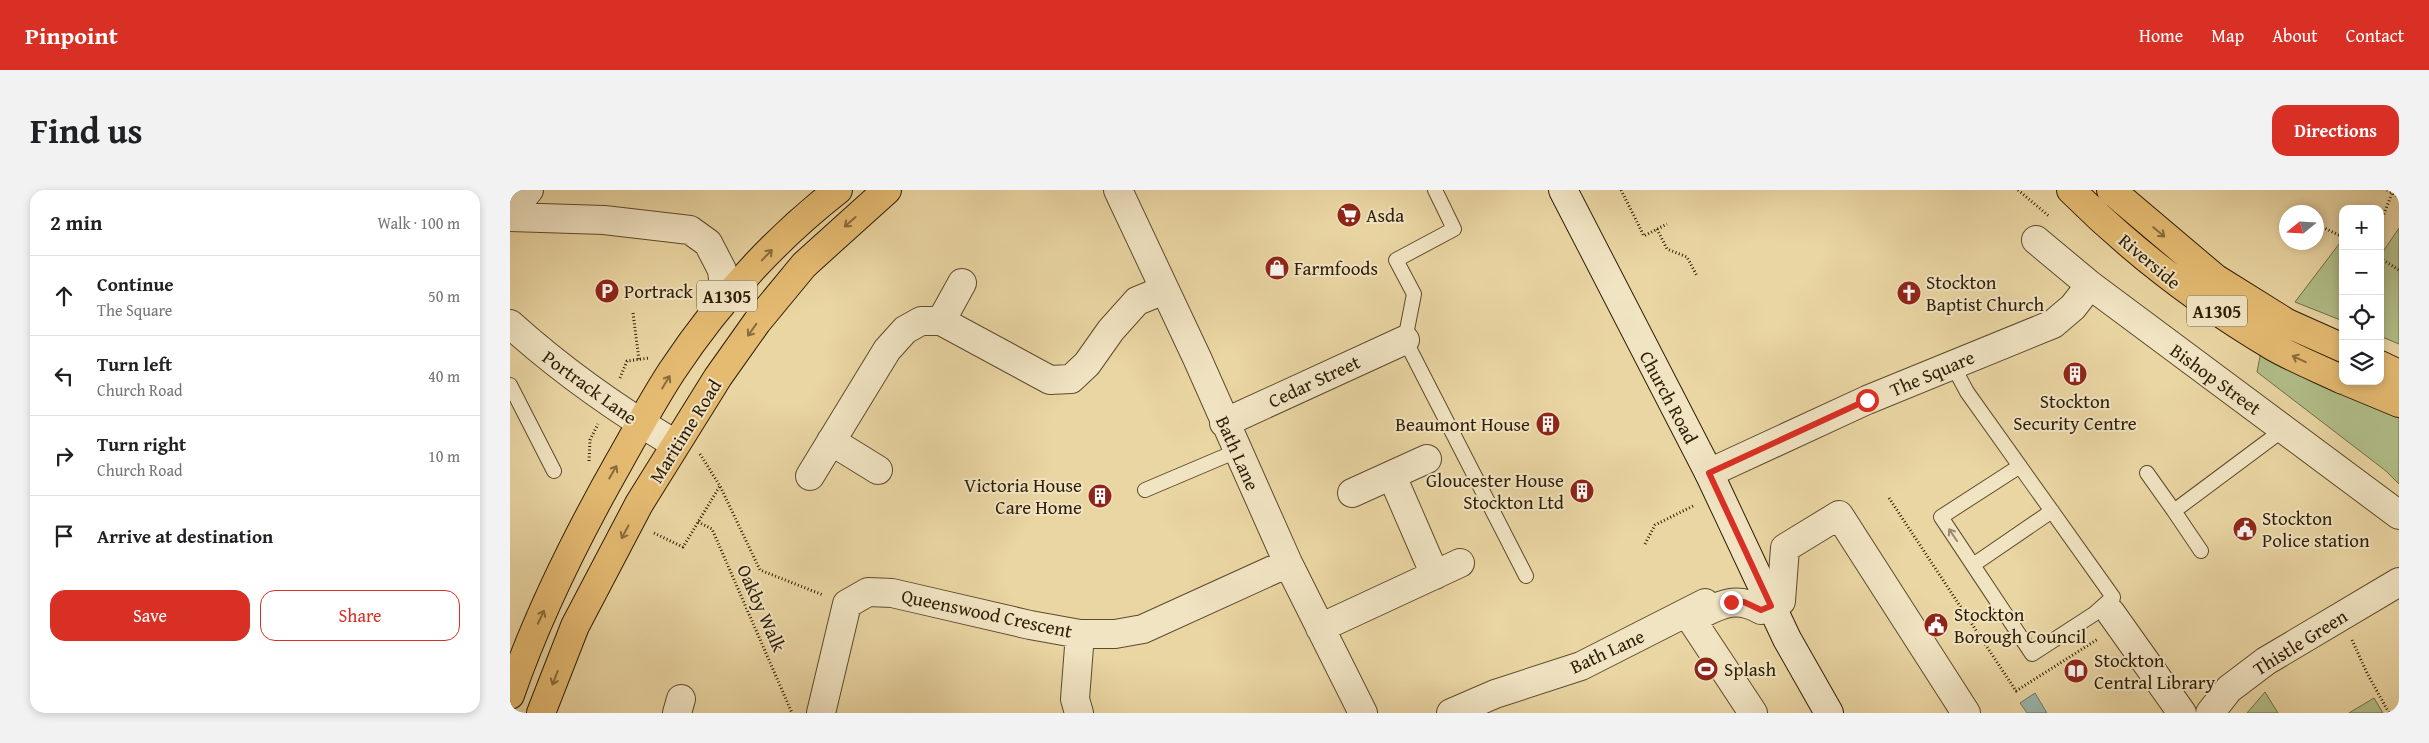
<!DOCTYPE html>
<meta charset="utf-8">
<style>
body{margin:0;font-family:"Gentium Book Plus",serif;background:#f2f2f2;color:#202124}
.controls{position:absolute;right:15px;top:15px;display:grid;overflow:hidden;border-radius:10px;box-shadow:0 2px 8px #0003}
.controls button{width:45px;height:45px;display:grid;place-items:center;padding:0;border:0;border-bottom:1px solid #e0e0e0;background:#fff;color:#202124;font:25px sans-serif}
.compass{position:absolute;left:1769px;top:15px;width:45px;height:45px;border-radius:50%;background:#fff;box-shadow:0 2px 8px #0003;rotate:252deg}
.stop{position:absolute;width:15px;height:15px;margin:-11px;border:4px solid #d93025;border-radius:50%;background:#fff}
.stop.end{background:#d93025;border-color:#fff;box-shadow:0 1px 5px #0008}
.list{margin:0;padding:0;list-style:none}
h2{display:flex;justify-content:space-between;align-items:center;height:65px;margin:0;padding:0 20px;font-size:21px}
h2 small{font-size:16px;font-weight:400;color:#757577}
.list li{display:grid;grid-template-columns:32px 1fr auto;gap:15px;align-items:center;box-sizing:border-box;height:80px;padding:0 20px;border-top:1px solid #e0e0e0}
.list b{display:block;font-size:19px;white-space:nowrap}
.list p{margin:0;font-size:16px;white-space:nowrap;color:#757577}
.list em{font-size:16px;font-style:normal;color:#757577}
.actions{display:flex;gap:10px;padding:15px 20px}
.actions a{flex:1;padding:11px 0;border:1px solid #d93025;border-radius:15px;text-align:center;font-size:18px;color:#d93025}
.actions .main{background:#d93025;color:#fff}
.icon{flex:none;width:28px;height:28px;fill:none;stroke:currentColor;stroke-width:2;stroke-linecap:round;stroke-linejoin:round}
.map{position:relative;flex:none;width:1889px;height:523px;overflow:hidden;border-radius:15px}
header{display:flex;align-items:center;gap:30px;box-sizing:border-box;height:70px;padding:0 25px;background:#d93025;color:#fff}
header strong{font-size:24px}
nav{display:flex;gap:28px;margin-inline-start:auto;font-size:18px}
.intro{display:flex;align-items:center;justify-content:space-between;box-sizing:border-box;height:120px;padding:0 30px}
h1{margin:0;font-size:35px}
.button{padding:12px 22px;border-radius:15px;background:#d93025;color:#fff;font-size:18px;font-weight:700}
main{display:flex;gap:30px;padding:0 30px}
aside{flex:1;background:#fff;border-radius:15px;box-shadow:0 2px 8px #0003}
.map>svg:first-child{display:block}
.green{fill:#b2bf89;stroke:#706e47}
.water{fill:#9ab7ae;stroke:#6f796a}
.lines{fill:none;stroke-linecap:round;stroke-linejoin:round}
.lane-casing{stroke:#5d4b2c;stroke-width:16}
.street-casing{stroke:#5d4b2c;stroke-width:30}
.secondary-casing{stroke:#2e1d05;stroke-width:30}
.primary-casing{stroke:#2e1d05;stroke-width:30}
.path{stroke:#2e1d05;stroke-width:3;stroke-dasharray:1 2.5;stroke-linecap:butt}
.lane{stroke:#f1e4c3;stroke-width:14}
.street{stroke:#f1e4c3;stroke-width:28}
.secondary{stroke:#f1e4c3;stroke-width:28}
.primary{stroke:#e5bb72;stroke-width:28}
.oneway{stroke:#8a6c3c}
.oneway2{stroke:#998a6e}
.route{stroke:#d93025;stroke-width:6}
.labels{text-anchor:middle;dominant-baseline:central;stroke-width:4;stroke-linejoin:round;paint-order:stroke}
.shield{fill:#f1e4c3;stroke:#68593e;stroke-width:1}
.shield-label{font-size:18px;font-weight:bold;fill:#2e1d05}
.poi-label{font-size:19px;fill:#2e1d05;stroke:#f1e4c3;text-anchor:start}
.street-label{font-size:19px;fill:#2e1d05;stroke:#f1e4c3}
</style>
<header>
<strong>Pinpoint</strong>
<nav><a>Home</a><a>Map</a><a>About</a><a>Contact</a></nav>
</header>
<div class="intro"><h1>Find us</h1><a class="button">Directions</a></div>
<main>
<aside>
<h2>2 min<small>Walk · 100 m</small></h2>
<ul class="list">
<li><svg class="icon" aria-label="ahead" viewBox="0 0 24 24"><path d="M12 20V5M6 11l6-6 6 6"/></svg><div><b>Continue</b><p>The Square</p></div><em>50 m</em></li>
<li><svg class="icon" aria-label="left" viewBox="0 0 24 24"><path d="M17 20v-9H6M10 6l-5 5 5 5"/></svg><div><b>Turn left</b><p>Church Road</p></div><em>40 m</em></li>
<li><svg class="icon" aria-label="right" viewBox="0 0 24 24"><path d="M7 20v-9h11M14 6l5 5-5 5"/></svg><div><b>Turn right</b><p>Church Road</p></div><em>10 m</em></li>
<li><svg class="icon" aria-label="arrive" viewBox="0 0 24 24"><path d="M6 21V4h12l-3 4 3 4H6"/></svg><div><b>Arrive at destination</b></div></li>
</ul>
<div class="actions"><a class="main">Save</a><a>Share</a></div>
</aside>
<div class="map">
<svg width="1889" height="523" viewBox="0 0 1889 523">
<rect width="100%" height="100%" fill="#ead6a3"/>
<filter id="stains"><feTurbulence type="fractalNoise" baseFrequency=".004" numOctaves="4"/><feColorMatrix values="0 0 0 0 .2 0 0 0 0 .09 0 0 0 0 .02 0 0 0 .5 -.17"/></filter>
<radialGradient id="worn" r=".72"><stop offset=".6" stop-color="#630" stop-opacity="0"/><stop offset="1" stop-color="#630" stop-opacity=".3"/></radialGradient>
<path class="green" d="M1889,38V154L1870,146V66Z
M1829,54L1833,56V131L1785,112Z
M1751,161L1889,224V294L1876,281L1747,182Z
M1755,502L1768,523H1737Z
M1864,508L1873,523H1839Z"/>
<path class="water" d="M1525,503L1537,523H1517L1510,513Z"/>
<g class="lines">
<defs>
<path id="lane" d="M925,0L944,39L886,70L904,104L895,150L1016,386
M1442,174L1457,202L1603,407L1601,417
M0,195L44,281
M1510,276L1431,327L1522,464L1584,424L1603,407
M1637,283L1664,321
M635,300L727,261
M1691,361L1664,321L1774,239
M1463,375L1542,321"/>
<path id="street" d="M608,0L687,168L778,373L853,523
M0,23L19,0
M0,27L94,30L180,40L198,53L212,80L215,108
M1526,50L1580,95L1889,325
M431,131L452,93
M0,134C51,180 106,219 165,254
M714,233L895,150
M321,251L368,280
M1199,283L1357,210L1543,134L1563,117L1580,95
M300,286L377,160L395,140L411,131H431L540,190L561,189L577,174L601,140L627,111L654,100
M882,286L925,385
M842,303L917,269
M1601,423L1672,523
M810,438L950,373
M167,523L171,509
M311,523L337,414L358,402L382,403L520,435L570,444H605L633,439L778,373
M569,523L565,509L570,444
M941,523L985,504L1071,476L1195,413
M1243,523L1181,429C1207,417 1223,404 1251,420L1271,411L1275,358L1329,325L1456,523
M1700,523L1719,499L1756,471L1889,392"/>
<path id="secondary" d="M1053,0L1199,283L1277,449L1319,523"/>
<path id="primary" d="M1561,0C1623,62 1688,112 1764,157C1785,169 1810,179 1833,190
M1601,0L1705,88L1777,133L1833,158
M1870,175L1889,184
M1836,191L1889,213
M0,505C28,424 67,346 109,272C126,242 143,210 162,181C207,113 264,50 328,0
M31,523L65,436L129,314L208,187L247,132L294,75L377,0"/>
</defs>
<use href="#lane" class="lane-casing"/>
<use href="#street" class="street-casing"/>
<use href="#secondary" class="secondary-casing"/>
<use href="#primary" class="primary-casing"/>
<path class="path" d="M1111,0L1134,46L1157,34
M1508,0L1540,27
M1877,0L1889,7
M1806,34L1833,47
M1870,34L1882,3
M1147,39L1157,59L1177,67L1187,86
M1870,68L1889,80
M123,123L129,170
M110,188L117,171L139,168
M190,264L210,296L250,380L313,405
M79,271L80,250L88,234
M1379,308L1506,501L1588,449
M188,332L202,339L282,523
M144,343L173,357L210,296
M1135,354L1145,335L1185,315
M1842,450L1857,483L1879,523"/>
<use href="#lane" class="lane"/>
<use href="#street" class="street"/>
<use href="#secondary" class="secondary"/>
<use href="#primary" class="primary"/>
</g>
<defs><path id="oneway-shaft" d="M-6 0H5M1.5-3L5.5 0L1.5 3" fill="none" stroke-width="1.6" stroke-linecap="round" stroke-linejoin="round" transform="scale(1.25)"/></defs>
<g class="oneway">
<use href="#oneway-shaft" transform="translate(340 32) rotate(139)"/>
<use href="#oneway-shaft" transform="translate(1649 42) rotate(40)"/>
<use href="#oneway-shaft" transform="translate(257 65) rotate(-46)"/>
<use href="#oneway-shaft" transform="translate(242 140) rotate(125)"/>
<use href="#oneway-shaft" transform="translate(1789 169) rotate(-155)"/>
<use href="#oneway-shaft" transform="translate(156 192) rotate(-59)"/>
<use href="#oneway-shaft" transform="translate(103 282) rotate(-60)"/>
<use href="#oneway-shaft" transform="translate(115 342) rotate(118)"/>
<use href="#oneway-shaft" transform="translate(31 427) rotate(-65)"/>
<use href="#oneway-shaft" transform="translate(45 488) rotate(111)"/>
</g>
<use class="oneway2" href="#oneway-shaft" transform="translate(1443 345) rotate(-124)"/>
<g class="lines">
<path class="route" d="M1221,412H1234L1251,420L1261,416L1199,283L1357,210"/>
</g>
<defs>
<symbol id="supermarket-disc" viewBox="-11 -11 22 22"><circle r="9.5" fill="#8f2418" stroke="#f1e4c3"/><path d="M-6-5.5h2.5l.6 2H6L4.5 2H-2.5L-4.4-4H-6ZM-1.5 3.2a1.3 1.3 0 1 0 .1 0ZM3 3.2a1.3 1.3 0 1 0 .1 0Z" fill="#fff"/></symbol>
<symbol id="shop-disc" viewBox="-11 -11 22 22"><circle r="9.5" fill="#8f2418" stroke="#f1e4c3"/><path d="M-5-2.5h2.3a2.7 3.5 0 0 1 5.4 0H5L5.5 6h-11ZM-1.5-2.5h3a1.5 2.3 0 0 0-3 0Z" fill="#fff"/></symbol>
<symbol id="parking-disc" viewBox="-11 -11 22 22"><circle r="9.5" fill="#8f2418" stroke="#f1e4c3"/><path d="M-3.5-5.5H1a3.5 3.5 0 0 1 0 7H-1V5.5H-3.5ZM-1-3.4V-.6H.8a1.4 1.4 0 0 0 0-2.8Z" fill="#fff"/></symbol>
<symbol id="church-disc" viewBox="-11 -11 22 22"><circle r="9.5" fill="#8f2418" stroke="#f1e4c3"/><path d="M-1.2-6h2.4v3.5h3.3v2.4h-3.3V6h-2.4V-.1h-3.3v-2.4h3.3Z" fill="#fff"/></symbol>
<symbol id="building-disc" viewBox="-11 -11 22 22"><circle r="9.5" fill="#8f2418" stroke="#f1e4c3"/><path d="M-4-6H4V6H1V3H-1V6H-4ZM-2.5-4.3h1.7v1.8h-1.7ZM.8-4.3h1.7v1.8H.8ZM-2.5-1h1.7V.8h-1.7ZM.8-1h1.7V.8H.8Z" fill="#fff"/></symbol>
<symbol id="civic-disc" viewBox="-11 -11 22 22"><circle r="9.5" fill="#8f2418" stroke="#f1e4c3"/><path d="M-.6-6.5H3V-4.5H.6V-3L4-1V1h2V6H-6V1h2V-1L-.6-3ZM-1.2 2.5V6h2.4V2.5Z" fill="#fff"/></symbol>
<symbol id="stadium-disc" viewBox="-11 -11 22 22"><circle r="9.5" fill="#8f2418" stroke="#f1e4c3"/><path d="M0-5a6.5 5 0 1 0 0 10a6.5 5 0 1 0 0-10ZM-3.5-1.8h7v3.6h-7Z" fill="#fff"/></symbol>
<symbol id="library-disc" viewBox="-11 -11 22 22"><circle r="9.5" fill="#8f2418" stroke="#f1e4c3"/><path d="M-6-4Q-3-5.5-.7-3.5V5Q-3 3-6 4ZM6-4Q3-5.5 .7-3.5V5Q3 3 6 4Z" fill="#fff"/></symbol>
</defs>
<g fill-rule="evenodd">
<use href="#supermarket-disc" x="825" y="11" width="28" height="28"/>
<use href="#shop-disc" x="753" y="64" width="28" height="28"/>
<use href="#parking-disc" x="83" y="87" width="28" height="28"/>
<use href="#church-disc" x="1385" y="89" width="28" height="28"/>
<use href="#building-disc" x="1551" y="170" width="28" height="28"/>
<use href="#building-disc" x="1024" y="220" width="28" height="28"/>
<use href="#building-disc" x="1058" y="287" width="28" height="28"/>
<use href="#building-disc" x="576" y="292" width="28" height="28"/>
<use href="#civic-disc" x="1721" y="325" width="28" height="28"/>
<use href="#civic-disc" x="1412" y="421" width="28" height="28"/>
<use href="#stadium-disc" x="1182" y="465" width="28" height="28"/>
<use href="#library-disc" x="1552" y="467" width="28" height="28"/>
</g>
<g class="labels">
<g class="shield">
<rect x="187" y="90.5" width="60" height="31" rx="4"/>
<rect x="1677" y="105.5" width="60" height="31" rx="4"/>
</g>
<g class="shield-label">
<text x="217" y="106">A1305</text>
<text x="1707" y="121">A1305</text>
</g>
<g class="poi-label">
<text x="856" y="25">Asda</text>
<text x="784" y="78">Farmfoods</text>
<text x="1416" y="92">Stockton<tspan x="1416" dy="22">Baptist Church</tspan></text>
<text x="114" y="101">Portrack</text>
<text x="1565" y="211" text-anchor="middle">Stockton<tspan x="1565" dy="22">Security Centre</tspan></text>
<text x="1020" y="234" text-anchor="end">Beaumont House</text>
<text x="1054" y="290" text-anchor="end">Gloucester House<tspan x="1054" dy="22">Stockton Ltd</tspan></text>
<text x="572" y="295" text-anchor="end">Victoria House<tspan x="572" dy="22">Care Home</tspan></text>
<text x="1752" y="328">Stockton<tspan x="1752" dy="22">Police station</tspan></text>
<text x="1444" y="424">Stockton<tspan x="1444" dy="22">Borough Council</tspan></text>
<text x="1584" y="470">Stockton<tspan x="1584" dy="22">Central Library</tspan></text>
<text x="1214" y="479">Splash</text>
</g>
<g class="street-label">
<text transform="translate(1640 71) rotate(40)">Riverside</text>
<text transform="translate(1422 183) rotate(-23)">The Square</text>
<text transform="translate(1706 189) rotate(36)">Bishop Street</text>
<text transform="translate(804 191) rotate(-25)">Cedar Street</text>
<text transform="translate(80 197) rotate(36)">Portrack Lane</text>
<text transform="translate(1159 207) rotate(62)">Church Road</text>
<text transform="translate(175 241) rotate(-58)">Maritime Road</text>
<text transform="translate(728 263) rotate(66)">Bath Lane</text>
<text transform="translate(252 418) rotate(66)">Oakby Walk</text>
<text transform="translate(477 423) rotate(12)">Queenswood Crescent</text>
<text transform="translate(1790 452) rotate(-32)">Thistle Green</text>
<text transform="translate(1097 461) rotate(-25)">Bath Lane</text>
</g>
</g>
<rect width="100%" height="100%" filter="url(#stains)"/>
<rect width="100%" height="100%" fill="url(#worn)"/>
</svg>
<div class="controls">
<button>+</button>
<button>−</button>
<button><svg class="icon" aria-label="locate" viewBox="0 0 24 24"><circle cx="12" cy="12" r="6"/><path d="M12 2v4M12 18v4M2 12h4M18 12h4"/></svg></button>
<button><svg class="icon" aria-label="layers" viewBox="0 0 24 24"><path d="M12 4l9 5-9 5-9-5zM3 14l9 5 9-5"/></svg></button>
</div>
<svg class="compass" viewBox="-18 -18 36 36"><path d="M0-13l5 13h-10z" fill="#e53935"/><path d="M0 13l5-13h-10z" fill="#757577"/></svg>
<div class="stop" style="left:1357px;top:210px"></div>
<div class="stop end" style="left:1221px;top:412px"></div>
</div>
</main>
